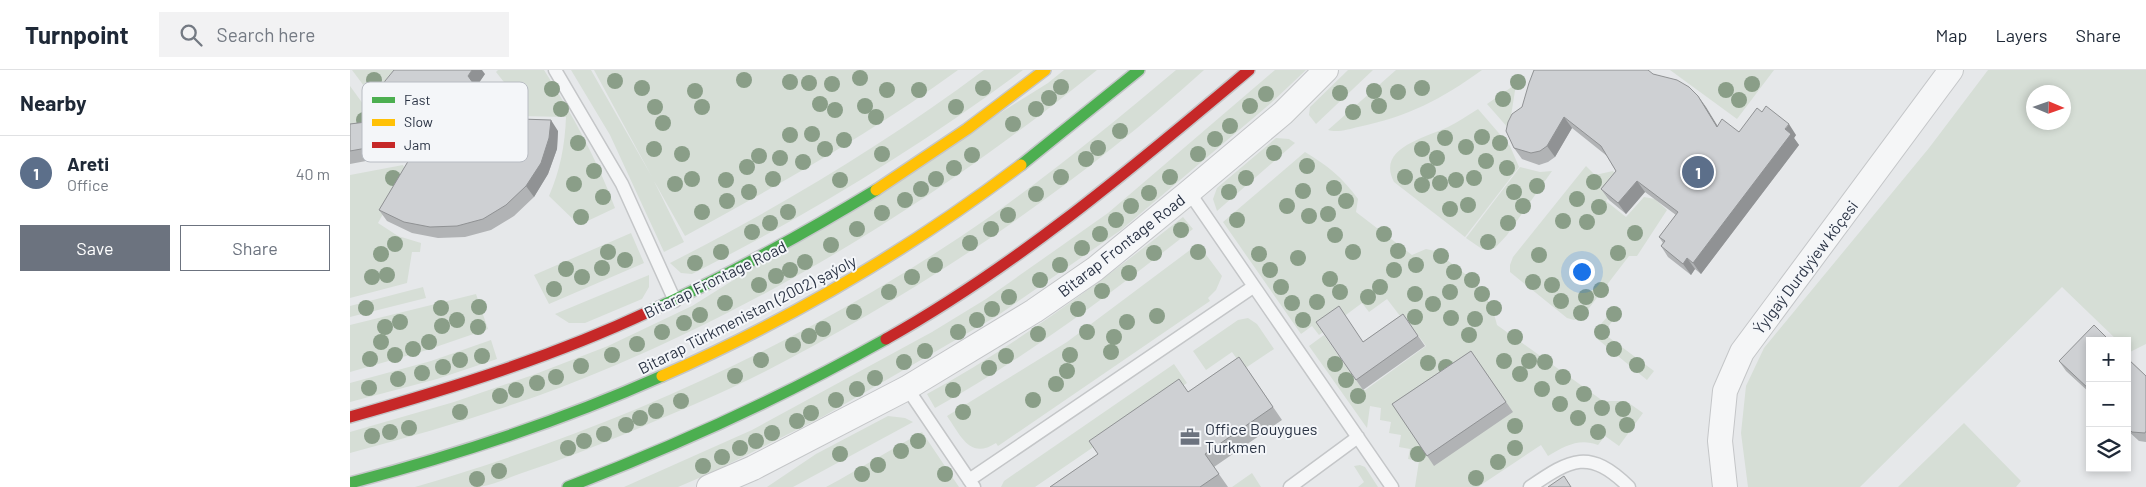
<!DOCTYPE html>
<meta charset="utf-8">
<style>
body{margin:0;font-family:Barlow,sans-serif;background:#f2f2f3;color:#1f2937}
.controls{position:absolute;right:15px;bottom:15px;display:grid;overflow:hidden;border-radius:0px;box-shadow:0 2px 8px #0003}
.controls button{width:45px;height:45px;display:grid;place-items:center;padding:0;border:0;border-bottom:1px solid #e0e1e3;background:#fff;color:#1f2937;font:25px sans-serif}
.compass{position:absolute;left:1676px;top:15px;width:45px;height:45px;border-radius:50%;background:#fff;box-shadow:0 2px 8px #0003;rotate:92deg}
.you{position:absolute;left:1231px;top:201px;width:18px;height:18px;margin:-12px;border:4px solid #fff;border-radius:50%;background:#1a73e8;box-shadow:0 0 0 8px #1a73e833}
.badge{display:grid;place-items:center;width:32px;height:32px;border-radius:50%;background:#6c737f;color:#fff;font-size:16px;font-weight:700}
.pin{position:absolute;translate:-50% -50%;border:2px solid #fff;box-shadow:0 1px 5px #0006}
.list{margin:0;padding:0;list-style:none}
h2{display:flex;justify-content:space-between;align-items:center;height:65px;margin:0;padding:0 20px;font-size:21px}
h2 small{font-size:16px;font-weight:400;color:#747a83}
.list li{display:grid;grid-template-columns:32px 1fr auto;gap:15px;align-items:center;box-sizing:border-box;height:75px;padding:0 20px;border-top:1px solid #e0e1e3}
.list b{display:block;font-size:19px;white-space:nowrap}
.list p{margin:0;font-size:16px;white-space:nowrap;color:#747a83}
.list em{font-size:16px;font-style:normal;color:#747a83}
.actions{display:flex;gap:10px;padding:15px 20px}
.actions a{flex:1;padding:11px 0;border:1px solid #6c737f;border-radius:0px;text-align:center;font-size:18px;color:#6c737f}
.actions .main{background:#6c737f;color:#fff}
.icon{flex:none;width:28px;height:28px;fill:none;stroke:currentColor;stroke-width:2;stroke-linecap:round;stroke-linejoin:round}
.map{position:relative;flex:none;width:1796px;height:417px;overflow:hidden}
header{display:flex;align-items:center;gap:30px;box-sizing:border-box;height:70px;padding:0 25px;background:#fff;border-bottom:1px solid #e0e1e3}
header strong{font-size:24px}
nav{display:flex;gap:28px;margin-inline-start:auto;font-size:18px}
.search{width:350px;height:45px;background:#f2f2f3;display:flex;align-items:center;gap:12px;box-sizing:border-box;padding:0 18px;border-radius:0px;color:#747a83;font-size:19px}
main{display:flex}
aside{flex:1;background:#fff}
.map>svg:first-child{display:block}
.green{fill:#d6ded6;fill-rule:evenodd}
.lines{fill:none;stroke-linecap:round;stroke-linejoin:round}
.lane-casing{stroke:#c4c6c8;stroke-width:15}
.street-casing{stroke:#c4c6c8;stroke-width:26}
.fast-casing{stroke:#c4c6c8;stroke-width:14}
.slow-casing{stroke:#c4c6c8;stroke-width:14}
.jam-casing{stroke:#c4c6c8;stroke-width:14}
.lane{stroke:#f5f6f7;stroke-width:12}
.street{stroke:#f5f6f7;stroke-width:24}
.fast{stroke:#4caf50;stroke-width:11}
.slow{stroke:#ffc107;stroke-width:11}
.jam{stroke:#c62828;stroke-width:11}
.tree{fill:#8a9e88}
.wall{fill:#b1b3b5}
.shaded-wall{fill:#909294}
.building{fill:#ced0d3;stroke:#909294}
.labels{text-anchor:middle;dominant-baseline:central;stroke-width:4;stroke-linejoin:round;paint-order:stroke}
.street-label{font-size:16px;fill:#2b3445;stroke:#f4f6f9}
.poi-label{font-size:16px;fill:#2b3445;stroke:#f4f6f9;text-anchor:start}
.key{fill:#f4f6f9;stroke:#b8bcc3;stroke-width:1}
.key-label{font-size:14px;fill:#2b3445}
</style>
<header>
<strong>Turnpoint</strong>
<div class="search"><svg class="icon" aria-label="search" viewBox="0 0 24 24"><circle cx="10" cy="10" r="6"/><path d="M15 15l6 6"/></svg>Search here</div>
<nav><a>Map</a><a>Layers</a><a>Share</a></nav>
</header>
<main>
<aside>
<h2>Nearby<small></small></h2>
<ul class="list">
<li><span class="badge" style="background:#5c6f8a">1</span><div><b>Areti</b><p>Office</p></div><em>40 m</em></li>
</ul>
<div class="actions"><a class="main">Save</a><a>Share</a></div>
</aside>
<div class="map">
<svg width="1796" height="417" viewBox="0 0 1796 417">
<rect width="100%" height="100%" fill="#e6e8ea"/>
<path class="green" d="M2,0H47L29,36Z
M148,0H194C222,44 247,89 265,138L229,155L199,126C210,101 215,75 216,47L169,46L161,21L146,2Z
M221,0H241L302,107L244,0H608C522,63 428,115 335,166L304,111L334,172L314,182L260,65Z
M634,0H673C568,78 458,145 342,204L331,203L320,193C430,137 535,74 634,0Z
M714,0H747C601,119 440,221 266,295C180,332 90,359 0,383V362L104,332L183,305L258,276L342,236L698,13Z
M826,0H854C722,120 574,219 416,301C374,323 330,340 287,359C249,375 211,390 172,403C158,408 143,415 129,417C108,417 86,417 65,417C257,361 443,278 610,167C686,116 756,59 826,0Z
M925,0H956L921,33L771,160L647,246L474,346L363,402L328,417H274L402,360L582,262L636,229L758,143Z
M998,0H1023L966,54L959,45L960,37Z
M1046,0H1132C1092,29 1057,47 1008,57C1000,59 987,63 978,60Z
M1320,0H1424L1387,49Z
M1638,0H1796V274L1780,282L1777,279V271H1768L1712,217L1510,417H1398L1391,363L1396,316L1414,278L1579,78ZM1684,22H1714V52H1684Z
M1166,14L1159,59L1137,34Z
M0,16L24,49L0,58Z
M1128,39L1160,76L1169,97L1115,167L1044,112C1026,78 1075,68 1098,57C1108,52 1118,45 1128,39Z
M926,68L939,69L945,73L867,141L863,129L867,118Z
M955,82C977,95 993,108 1008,129L1006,142L1062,185L1076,179L1085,181C1114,203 1139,217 1147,255L1253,331H1276L1293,343L1269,376L1255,366L1248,375C1229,368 1215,376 1198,386L1191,375L1128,417H1065L1069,391L1058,389L1060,379L1049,377L1051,365L1039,363L1041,352L1030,350L1031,338L1020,336L1017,358L959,276L974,265L1014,321L1076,276L1060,254L1057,255L1037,229L1019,242L1012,233L969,265L962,256L951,264L873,152Z
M53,95L56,102L28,153L48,166L71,173L70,182H62L57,213L0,228V105Z
M1236,96L1245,105L1263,101L1272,113L1256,131L1276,147L1294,127L1305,129L1317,140L1287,186H1279L1233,246L1224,250L1217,248L1160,202V195L1163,187Z
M1170,97L1190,102L1202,101L1157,165L1145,178L1132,179L1116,168Z
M833,147L843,159C760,224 677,287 585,338L577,324C668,274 752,211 833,147Z
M281,163L294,193L199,234L184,205Z
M848,174L872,206L866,220L858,228L860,231L648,376L646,373C620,390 611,366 597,346L717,272Z
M299,205V217L292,229L235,253H219L205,244Z
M73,217L76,228L0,247V236Z
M126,224L138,259L77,280L0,302V255Z
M1262,241L1268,244L1253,263L1304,301L1297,310L1245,267L1246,260Z
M898,248L907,254L924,279L894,299L882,282L856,300L843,281L888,250Z
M141,270L147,289L87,309L0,332V313L81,291Z
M824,294L837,313L685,417H651L654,411Z
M538,346L555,348L563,352L443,417H417L466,384Z
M1614,353L1671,411L1666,417H1548Z
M572,362L609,417H476L489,410Z
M1010,395L1015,397L1028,417H1008L1014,412L1004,396Z
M902,403L911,417H882Z"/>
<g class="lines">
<defs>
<path id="lane" d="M205,0L272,114L325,231
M839,122L1042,417
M557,318L624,417
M619,410L903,217
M940,417L1008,367
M1180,417C1221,389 1239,378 1279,417"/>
<path id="street" d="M359,417L403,398L557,318L684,241L745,199L839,122L933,43L976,0
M1375,417L1370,371L1375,321L1392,282L1601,0"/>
<path id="fast" d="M671,95L789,0
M298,242C377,206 452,165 526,120
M0,413C107,385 211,351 312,306
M218,417C328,375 433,327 536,269"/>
<path id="slow" d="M526,120L617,59L695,0
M312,306C440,250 560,179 671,95"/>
<path id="jam" d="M536,269C668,195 783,97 899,0
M0,347C102,318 202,287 298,242"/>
</defs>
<use href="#lane" class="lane-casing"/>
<use href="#street" class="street-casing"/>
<use href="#fast" class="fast-casing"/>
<use href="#slow" class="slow-casing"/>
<use href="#jam" class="jam-casing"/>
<use href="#lane" class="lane"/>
<use href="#street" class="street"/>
<use href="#fast" class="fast"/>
<use href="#slow" class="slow"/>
<use href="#jam" class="jam"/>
</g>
<g class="tree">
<circle cx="510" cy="8" r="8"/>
<circle cx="24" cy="10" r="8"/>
<circle cx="394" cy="10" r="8"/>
<circle cx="265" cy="11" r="8"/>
<circle cx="440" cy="12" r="8"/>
<circle cx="1168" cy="12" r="8"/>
<circle cx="459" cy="13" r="8"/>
<circle cx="482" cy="14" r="8"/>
<circle cx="1402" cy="14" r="8"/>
<circle cx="711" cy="17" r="8"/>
<circle cx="292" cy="18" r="8"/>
<circle cx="633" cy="18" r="8"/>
<circle cx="1072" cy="18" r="8"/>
<circle cx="202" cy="19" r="8"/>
<circle cx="537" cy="20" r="8"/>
<circle cx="569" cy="20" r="8"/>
<circle cx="1376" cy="20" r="8"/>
<circle cx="345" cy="21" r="8"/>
<circle cx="1024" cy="21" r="8"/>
<circle cx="1048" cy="22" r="8"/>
<circle cx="990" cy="23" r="8"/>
<circle cx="916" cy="24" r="8"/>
<circle cx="699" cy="28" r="8"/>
<circle cx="1153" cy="29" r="8"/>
<circle cx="1389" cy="30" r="8"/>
<circle cx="470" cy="34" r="8"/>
<circle cx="515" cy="36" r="8"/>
<circle cx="900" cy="36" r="8"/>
<circle cx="1029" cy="36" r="8"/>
<circle cx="305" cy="37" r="8"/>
<circle cx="352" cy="37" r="8"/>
<circle cx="606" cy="37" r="8"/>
<circle cx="211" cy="39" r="8"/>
<circle cx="686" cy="39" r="8"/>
<circle cx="485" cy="40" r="8"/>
<circle cx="1003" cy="42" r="8"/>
<circle cx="526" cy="47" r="8"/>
<circle cx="14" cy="50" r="8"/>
<circle cx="313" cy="53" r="8"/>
<circle cx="663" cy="54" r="8"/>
<circle cx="880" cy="56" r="8"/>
<circle cx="770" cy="61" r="8"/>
<circle cx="462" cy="64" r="8"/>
<circle cx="440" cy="65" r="8"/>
<circle cx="1132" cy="67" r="8"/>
<circle cx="1095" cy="68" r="8"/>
<circle cx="865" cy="69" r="8"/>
<circle cx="494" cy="70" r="8"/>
<circle cx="228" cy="73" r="8"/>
<circle cx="1150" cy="73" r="8"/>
<circle cx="1116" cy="77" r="8"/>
<circle cx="748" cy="78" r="8"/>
<circle cx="304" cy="79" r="8"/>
<circle cx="475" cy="79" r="8"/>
<circle cx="1072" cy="79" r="8"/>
<circle cx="924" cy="83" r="8"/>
<circle cx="332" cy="84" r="8"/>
<circle cx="532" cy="84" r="8"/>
<circle cx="848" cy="84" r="8"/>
<circle cx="622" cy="85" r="8"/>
<circle cx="409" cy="86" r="8"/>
<circle cx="430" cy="88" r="8"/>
<circle cx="1087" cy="88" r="8"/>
<circle cx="736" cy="89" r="8"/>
<circle cx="1136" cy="91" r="8"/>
<circle cx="453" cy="92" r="8"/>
<circle cx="957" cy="96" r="8"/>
<circle cx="397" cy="97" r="8"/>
<circle cx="604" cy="98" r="8"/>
<circle cx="1157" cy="98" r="8"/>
<circle cx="244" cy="101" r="8"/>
<circle cx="1078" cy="101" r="8"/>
<circle cx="711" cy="107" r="8"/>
<circle cx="820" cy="107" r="8"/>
<circle cx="1055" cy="107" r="8"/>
<circle cx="43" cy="108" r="8"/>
<circle cx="896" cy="108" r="8"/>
<circle cx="1124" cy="108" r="8"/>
<circle cx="342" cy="109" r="8"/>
<circle cx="423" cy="109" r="8"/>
<circle cx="586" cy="109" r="8"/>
<circle cx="376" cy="110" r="8"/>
<circle cx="490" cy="110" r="8"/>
<circle cx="1106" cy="110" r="8"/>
<circle cx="1244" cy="112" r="8"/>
<circle cx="1090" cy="113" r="8"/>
<circle cx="224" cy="114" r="8"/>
<circle cx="325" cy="114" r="8"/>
<circle cx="1072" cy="115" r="8"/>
<circle cx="1187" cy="116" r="8"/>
<circle cx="984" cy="118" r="8"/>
<circle cx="571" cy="119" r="8"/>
<circle cx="953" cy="121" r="8"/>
<circle cx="399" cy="122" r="8"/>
<circle cx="879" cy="122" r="8"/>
<circle cx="1164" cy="122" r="8"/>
<circle cx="799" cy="123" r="8"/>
<circle cx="686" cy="124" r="8"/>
<circle cx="253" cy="127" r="8"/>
<circle cx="1227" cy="129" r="8"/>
<circle cx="555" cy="130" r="8"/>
<circle cx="377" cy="131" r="8"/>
<circle cx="996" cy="131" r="8"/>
<circle cx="1118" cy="135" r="8"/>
<circle cx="781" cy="136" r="8"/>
<circle cx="937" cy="136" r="8"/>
<circle cx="1173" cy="136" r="8"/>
<circle cx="1249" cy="137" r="8"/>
<circle cx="1100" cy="139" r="8"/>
<circle cx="352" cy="142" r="8"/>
<circle cx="438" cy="142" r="8"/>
<circle cx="532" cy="143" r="8"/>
<circle cx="978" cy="144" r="8"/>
<circle cx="658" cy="145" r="8"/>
<circle cx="959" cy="146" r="8"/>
<circle cx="231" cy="147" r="8"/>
<circle cx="766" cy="150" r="8"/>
<circle cx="887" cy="150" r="8"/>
<circle cx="1213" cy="151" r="8"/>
<circle cx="1237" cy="152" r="8"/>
<circle cx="420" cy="153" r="8"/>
<circle cx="1158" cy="153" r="8"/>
<circle cx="507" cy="159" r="8"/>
<circle cx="641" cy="159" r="8"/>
<circle cx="831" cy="160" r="8"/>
<circle cx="402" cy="162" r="8"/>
<circle cx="1285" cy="163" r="8"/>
<circle cx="750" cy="164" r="8"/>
<circle cx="1034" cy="164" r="8"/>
<circle cx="985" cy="165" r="8"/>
<circle cx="1138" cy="172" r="8"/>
<circle cx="620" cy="173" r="8"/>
<circle cx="45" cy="174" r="8"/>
<circle cx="481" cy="175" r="8"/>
<circle cx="732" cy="178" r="8"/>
<circle cx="1048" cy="181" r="8"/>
<circle cx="258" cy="182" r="8"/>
<circle cx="371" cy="182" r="8"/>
<circle cx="848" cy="182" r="8"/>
<circle cx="1003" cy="182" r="8"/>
<circle cx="804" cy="183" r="8"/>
<circle cx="1268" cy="183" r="8"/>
<circle cx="31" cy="184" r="8"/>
<circle cx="909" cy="184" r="8"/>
<circle cx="1189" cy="185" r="8"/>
<circle cx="1091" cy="186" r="8"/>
<circle cx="948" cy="188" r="8"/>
<circle cx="275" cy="190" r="8"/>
<circle cx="455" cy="192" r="8"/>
<circle cx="345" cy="193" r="8"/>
<circle cx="585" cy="195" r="8"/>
<circle cx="710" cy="195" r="8"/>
<circle cx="1066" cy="195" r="8"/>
<circle cx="252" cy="198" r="8"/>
<circle cx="216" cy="199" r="8"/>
<circle cx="440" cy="200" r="8"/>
<circle cx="920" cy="200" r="8"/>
<circle cx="1044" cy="200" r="8"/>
<circle cx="1104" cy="202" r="8"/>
<circle cx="779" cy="203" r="8"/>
<circle cx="37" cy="205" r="8"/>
<circle cx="426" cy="206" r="8"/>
<circle cx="22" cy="207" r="8"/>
<circle cx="232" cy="207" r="8"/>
<circle cx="562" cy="207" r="8"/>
<circle cx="980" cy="209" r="8"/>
<circle cx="690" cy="210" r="8"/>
<circle cx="1122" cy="210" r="8"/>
<circle cx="1183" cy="212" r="8"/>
<circle cx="409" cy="215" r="8"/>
<circle cx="1202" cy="215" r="8"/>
<circle cx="931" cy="217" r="8"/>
<circle cx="1030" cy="217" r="8"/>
<circle cx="204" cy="219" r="8"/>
<circle cx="1251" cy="220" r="8"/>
<circle cx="752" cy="221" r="8"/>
<circle cx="539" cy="222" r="8"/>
<circle cx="990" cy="222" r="8"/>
<circle cx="1100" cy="222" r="8"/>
<circle cx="1065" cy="224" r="8"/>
<circle cx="1132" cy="224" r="8"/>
<circle cx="659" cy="227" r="8"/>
<circle cx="1018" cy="227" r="8"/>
<circle cx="1236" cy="227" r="8"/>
<circle cx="1211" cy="231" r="8"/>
<circle cx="967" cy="232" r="8"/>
<circle cx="375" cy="233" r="8"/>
<circle cx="942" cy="233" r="8"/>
<circle cx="1083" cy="234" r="8"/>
<circle cx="129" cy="237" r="8"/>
<circle cx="16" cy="238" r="8"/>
<circle cx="91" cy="238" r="8"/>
<circle cx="1144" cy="238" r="8"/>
<circle cx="642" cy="239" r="8"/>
<circle cx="728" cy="239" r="8"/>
<circle cx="504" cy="242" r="8"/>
<circle cx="1231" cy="243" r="8"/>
<circle cx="1264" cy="244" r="8"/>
<circle cx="350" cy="245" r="8"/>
<circle cx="807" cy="246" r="8"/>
<circle cx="1065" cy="247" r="8"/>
<circle cx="1101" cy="248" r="8"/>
<circle cx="1125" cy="249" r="8"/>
<circle cx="107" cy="250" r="8"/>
<circle cx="627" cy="250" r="8"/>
<circle cx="953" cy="250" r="8"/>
<circle cx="50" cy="252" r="8"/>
<circle cx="777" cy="252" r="8"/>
<circle cx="334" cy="253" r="8"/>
<circle cx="92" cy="256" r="8"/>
<circle cx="35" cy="257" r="8"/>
<circle cx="128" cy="257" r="8"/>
<circle cx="473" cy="259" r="8"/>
<circle cx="312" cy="262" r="8"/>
<circle cx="608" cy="262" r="8"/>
<circle cx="737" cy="262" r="8"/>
<circle cx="1252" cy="262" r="8"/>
<circle cx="688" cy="264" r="8"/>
<circle cx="1119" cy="265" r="8"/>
<circle cx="459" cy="266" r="8"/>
<circle cx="764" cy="267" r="8"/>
<circle cx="1165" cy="267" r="8"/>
<circle cx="31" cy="272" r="8"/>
<circle cx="79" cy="272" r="8"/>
<circle cx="287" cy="274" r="8"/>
<circle cx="443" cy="275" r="8"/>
<circle cx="63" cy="279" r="8"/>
<circle cx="1264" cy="279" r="8"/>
<circle cx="575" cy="281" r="8"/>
<circle cx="761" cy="282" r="8"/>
<circle cx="45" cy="285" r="8"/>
<circle cx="262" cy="285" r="8"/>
<circle cx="720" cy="285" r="8"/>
<circle cx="132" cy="286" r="8"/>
<circle cx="656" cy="286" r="8"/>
<circle cx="20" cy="289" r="8"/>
<circle cx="110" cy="290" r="8"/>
<circle cx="411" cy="290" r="8"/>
<circle cx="1154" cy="291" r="8"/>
<circle cx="1179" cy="291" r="8"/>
<circle cx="554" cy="292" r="8"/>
<circle cx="1195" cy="292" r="8"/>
<circle cx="1078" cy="293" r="8"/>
<circle cx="985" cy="294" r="8"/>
<circle cx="1287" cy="295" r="8"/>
<circle cx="231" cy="296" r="8"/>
<circle cx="93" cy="297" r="8"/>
<circle cx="1096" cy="297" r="8"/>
<circle cx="639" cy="298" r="8"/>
<circle cx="717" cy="301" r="8"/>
<circle cx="72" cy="303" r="8"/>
<circle cx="1170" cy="304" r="8"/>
<circle cx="385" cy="306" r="8"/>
<circle cx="206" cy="307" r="8"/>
<circle cx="1213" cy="307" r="8"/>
<circle cx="525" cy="308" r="8"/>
<circle cx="48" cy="309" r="8"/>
<circle cx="996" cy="310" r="8"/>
<circle cx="187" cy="313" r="8"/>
<circle cx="706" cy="314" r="8"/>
<circle cx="19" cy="318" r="8"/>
<circle cx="507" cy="319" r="8"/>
<circle cx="1192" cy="319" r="8"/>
<circle cx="166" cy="320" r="8"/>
<circle cx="603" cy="320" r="8"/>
<circle cx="1234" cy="324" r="8"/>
<circle cx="150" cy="326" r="8"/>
<circle cx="1008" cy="326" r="8"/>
<circle cx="486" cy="330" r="8"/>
<circle cx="683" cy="330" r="8"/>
<circle cx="331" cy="331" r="8"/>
<circle cx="1210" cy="334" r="8"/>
<circle cx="1252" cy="338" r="8"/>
<circle cx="1273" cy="339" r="8"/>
<circle cx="306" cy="341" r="8"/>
<circle cx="110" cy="342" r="8"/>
<circle cx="613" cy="342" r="8"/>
<circle cx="461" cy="343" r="8"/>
<circle cx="290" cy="348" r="8"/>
<circle cx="1228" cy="348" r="8"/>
<circle cx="447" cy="351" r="8"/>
<circle cx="276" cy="355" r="8"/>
<circle cx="1277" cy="355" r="8"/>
<circle cx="1165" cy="356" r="8"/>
<circle cx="59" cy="358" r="8"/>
<circle cx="40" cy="362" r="8"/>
<circle cx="1248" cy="362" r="8"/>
<circle cx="422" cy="363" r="8"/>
<circle cx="254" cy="364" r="8"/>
<circle cx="22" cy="366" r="8"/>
<circle cx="234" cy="371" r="8"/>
<circle cx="406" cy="371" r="8"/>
<circle cx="568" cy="371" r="8"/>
<circle cx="218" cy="378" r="8"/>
<circle cx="390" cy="378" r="8"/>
<circle cx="1165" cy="378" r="8"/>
<circle cx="551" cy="381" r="8"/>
<circle cx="490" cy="384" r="8"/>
<circle cx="1068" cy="384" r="8"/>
<circle cx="372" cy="387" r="8"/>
<circle cx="1148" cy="392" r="8"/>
<circle cx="528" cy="395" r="8"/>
<circle cx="353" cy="396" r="8"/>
<circle cx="149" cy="401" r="8"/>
<circle cx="512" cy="404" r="8"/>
<circle cx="595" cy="404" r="8"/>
<circle cx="1126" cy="408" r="8"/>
<circle cx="127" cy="409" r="8"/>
</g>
<path class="wall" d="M135,4L126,17L138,35L143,48L208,61L207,79L198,104L184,127L164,146L141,160L115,167L88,168L62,163L37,151L29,140L64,82L0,94V54L16,52Z
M1303,4L1348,26L1367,56L1389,62L1446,65L1444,68L1449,75L1351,204L1345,199L1341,205L1318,187L1311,176L1313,173L1309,167L1326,145L1295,122L1276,144L1259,130L1251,119L1266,101L1257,86L1222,58L1205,87L1198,92L1189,95L1172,89L1164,78L1172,37Z
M1053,244L1075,276L1013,320L966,252L1013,272Z
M1740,271V323L1716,301L1709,291Z
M1121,281L1163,342L1084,396L1042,334Z
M889,287L932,350L864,397L878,417H700Z
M1777,288L1796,306V372L1789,371L1777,360Z"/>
<path class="shaded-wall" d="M122,0H132L135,4L126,17L138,35L148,59L140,48L118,6Z
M1348,26L1356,37L1375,68L1367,57Z
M1214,47L1222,58L1205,87L1197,76Z
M201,50L208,61L207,79L198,104L184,127L176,116Z
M1439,54L1446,65L1444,68L1449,75L1351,204L1343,193Z
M1287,111L1295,122L1276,144L1268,133Z
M1337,188L1345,199L1341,205L1333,194Z"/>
<path class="building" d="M44,0H122L118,6L131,24L140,48L201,50L199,68L191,93L176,116L156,135L133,149L107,156L80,157L54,152L29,140L72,68L0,81V54L16,52L35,11Z
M1184,0H1298L1303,4L1327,10L1339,17L1348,26L1367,57L1372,49L1389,62L1407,38L1412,42L1416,36L1439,54L1435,59L1441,64L1343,193L1337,188L1333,194L1311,176L1315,171L1309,167L1328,142L1287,111L1268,133L1251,119L1266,101L1251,76L1214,47L1197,76L1190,81L1181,83L1164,78L1156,61L1158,52L1162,44L1172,37L1179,13Z
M989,236L1013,272L1053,244L1068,266L1006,310L966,252Z
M1744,255L1760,271H1740V320L1709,291Z
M1121,281L1156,332L1077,386L1042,334Z
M889,287L923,337L855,384L869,404L850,417H700L748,384L739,371L829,309L838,322Z
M1777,288L1796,306V361L1795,363L1782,362L1777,357Z
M1214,406L1221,417H1198Z"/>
<defs>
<symbol id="office-bare" viewBox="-9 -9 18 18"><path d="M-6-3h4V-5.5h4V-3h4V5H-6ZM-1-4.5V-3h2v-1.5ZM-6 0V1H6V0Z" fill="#6c737f" stroke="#f4f6f9" stroke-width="2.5" paint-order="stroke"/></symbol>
</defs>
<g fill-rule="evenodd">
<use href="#office-bare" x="826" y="353" width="28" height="28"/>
</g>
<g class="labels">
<g class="street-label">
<text transform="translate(771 175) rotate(-38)">Bitarap Frontage Road</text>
<text transform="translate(1455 197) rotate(-53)">Ýylgaý Durdyýew köçesi</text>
<text transform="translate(365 209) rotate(-26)">Bitarap Frontage Road</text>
<text transform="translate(397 244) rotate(-27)">Bitarap Türkmenistan (2002) şaýoly</text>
</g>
<g class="poi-label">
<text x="855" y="358">Office Bouygues<tspan x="855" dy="18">Turkmen</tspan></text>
</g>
</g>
<rect x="12" y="12" width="166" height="80" rx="8" class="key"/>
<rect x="22" y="27" width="23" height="6" fill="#4caf50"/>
<rect x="22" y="49" width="23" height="7" fill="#ffc107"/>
<rect x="22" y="72" width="23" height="6" fill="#c62828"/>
<g class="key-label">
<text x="54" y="35">Fast</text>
<text x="54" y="57">Slow</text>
<text x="54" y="80">Jam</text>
</g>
</svg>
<div class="controls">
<button>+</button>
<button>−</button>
<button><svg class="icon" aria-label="layers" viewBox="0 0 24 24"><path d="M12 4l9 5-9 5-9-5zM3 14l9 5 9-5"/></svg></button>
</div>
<svg class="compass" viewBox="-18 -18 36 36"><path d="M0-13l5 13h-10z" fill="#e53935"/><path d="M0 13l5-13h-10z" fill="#747a83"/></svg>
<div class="you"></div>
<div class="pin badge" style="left:1348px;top:102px;background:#5c6f8a">1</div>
</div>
</main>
